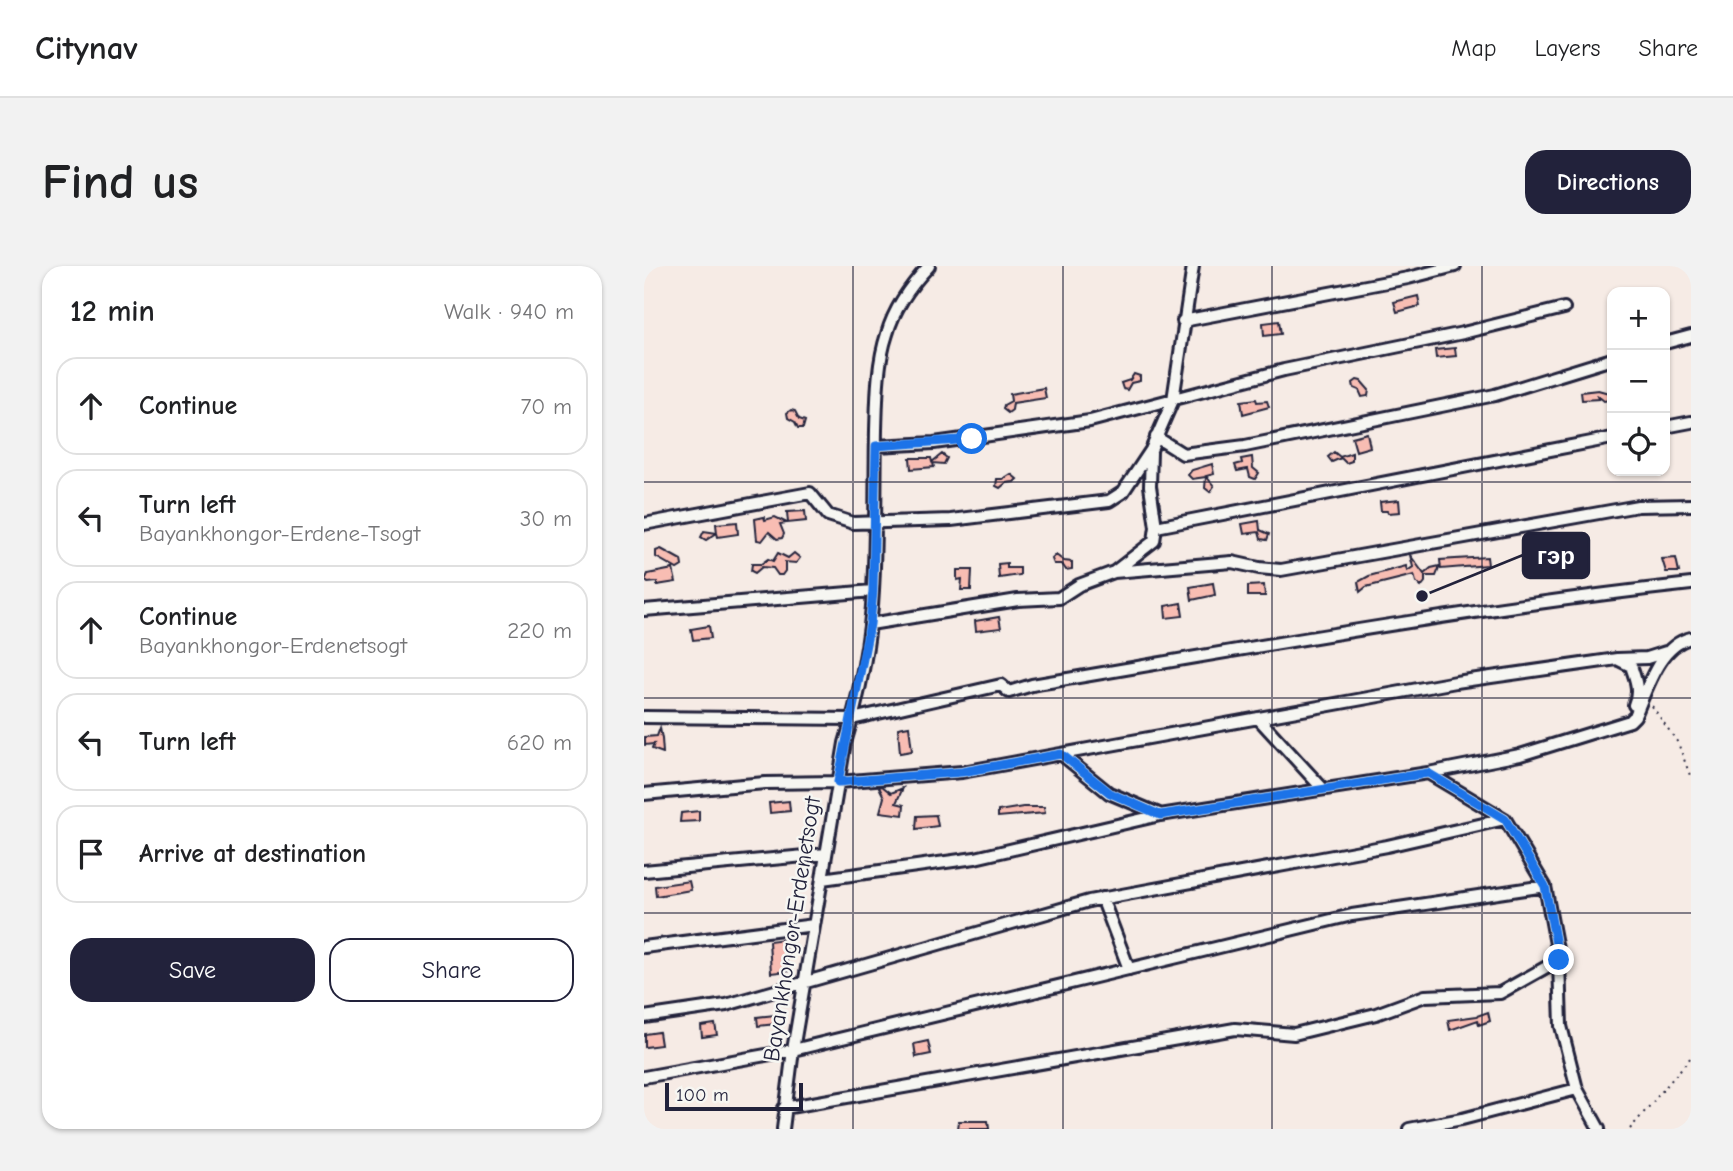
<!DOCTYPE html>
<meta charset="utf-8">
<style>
body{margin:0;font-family:"Comic Neue",sans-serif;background:#f2f2f2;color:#202124}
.controls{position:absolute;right:21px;top:21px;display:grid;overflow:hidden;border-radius:14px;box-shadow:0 2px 5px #0004}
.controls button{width:63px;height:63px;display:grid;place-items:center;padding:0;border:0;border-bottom:2px solid #e0e0e0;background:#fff;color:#202124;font:35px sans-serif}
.scale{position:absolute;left:21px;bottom:18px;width:138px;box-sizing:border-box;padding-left:7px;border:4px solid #22223b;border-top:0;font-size:19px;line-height:24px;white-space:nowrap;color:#22223b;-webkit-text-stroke:5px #f6f6f2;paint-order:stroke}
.stop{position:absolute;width:21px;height:21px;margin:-16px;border:5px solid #1a73e8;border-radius:50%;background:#fff}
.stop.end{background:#1a73e8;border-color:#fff;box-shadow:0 2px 7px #0008}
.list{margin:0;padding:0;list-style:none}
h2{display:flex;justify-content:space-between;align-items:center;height:91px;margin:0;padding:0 28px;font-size:30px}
h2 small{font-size:23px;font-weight:400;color:#757577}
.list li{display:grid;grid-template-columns:46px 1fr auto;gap:21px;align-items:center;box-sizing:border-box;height:98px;margin:0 14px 14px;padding:0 14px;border:2px solid #e0e0e0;border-radius:21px}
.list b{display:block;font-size:26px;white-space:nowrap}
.list p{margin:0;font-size:23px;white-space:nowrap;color:#757577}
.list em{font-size:23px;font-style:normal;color:#757577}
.actions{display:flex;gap:14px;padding:21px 28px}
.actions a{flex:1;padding:16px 0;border:2px solid #22223b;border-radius:21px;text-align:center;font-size:24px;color:#22223b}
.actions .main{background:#22223b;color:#fff}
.icon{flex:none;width:38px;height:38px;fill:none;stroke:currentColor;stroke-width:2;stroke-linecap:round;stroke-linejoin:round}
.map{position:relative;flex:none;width:1047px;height:863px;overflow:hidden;border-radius:21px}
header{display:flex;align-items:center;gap:42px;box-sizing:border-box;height:98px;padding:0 35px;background:#fff;border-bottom:2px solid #e0e0e0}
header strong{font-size:33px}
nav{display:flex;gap:38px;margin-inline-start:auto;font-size:24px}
.intro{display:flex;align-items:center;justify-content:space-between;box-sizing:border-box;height:168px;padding:0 42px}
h1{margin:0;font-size:49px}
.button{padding:18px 32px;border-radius:21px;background:#22223b;color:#fff;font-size:24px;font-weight:700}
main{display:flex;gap:42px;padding:0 42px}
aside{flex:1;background:#fff;border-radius:21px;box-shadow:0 2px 5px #0004}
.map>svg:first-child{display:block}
.building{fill:#f8bdb3;stroke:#22223b;stroke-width:2}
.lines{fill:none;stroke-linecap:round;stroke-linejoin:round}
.minor-casing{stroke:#22223b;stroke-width:16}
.path{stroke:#22223b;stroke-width:2;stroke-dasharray:2 5;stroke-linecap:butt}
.minor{stroke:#f6f6f2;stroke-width:10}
.route{stroke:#1a73e8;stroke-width:9}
.grid{fill:none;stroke:#22223b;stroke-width:2;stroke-opacity:0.55}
.labels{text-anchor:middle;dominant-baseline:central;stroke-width:5;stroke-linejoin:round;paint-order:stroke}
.street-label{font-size:23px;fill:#22223b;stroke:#f6f6f2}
.leader{fill:none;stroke:#22223b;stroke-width:2.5}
.callout-dot{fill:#22223b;stroke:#f6f6f2;stroke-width:2.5}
.callout{fill:#22223b;stroke:#22223b;stroke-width:2.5}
.callout-label{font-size:24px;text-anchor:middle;font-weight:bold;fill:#fff}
</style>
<header>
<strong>Citynav</strong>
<nav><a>Map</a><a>Layers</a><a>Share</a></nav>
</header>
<div class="intro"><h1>Find us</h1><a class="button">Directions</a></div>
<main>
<aside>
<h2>12 min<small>Walk · 940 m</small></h2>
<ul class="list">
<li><svg class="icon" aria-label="ahead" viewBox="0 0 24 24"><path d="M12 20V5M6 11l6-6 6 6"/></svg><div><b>Continue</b></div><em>70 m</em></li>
<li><svg class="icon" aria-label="left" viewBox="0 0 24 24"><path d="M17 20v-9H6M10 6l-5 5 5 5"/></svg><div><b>Turn left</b><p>Bayankhongor-Erdene-Tsogt</p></div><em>30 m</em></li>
<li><svg class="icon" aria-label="ahead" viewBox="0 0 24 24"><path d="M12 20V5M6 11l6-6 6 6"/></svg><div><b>Continue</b><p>Bayankhongor-Erdenetsogt</p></div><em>220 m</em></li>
<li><svg class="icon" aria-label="left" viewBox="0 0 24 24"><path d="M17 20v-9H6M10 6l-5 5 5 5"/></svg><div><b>Turn left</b></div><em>620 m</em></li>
<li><svg class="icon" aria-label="arrive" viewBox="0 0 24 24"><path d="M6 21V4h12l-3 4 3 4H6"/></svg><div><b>Arrive at destination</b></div></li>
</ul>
<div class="actions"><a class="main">Save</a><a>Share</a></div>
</aside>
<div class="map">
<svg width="1047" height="863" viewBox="0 0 1047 863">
<rect width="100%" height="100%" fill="#f6ebe5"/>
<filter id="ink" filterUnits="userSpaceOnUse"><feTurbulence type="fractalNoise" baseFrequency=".0143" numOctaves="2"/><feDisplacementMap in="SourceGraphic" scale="14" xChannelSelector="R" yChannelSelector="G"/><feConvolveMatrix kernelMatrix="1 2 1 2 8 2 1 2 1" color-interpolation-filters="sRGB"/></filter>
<g filter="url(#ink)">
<path class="building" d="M774,30L776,40L753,46L750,36Z
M635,55L637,68L620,70L619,57Z
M811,82L812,90L792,92L791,84Z
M490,108L496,110V115L487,117L483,124L479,123L477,117L486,114Z
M713,114L717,115L725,124L724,130L718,131L715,124L710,122L709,117Z
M400,122L402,132L369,137L368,144L364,147L359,143L360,139L367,135L366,128Z
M954,124L965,127V134L960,135L954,130L955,133L938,134L937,126Z
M612,133L613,136L623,135L625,141L599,148L597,135Z
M147,144L151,145L155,153L161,155L159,162H154L151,156L144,152L143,147Z
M723,167L726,181L712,185L708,171Z
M690,186L696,191L708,187V195L702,197L697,192L688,196L684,191Z
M298,188L303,192L300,198L289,197L290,201L267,203L266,192H287L288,196Z
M608,191L609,202L615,207L611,213L606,211L604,203L593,205L591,199L598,197L597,193Z
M568,198L570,208L562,210L570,220L566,226L561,222L562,211L548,213L544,209L548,204Z
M367,208L373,213L370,216L362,217L356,222L352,220L353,213H359Z
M755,234L756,246L744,247L743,245H737L736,236Z
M161,245L162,255L144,257L143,246Z
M120,251L121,254L131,251L143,257L136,258L140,268L138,272L133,273L125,266L118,275L113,274L111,253Z
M615,255L616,264L625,268L623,274L617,273L615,266L600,268L598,258Z
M93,256L94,268L74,271L73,267L62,274L57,271L60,265L73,267L72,258Z
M17,283L37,294L38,300L33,303L12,291V285Z
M134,287L144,292L150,287L156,292L152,297L141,296V305L138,309H134L129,302L118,301L111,307L107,305L108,298H117L124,293L129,295Z
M412,289L420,295L428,296V303L422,304L418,298H410L408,293Z
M766,289L780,308L787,302L796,300L792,310H781V316L777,321L772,316L770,309L722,321L716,326L714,316L725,310L762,300L763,305L769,301Z
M843,291L844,299L797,303L796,294Z
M1032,292L1035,306H1022L1018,293Z
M363,297V302H376V309L355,312L354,298Z
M29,303L32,316L13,319V316L4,317L1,314L4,308Z
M313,304H328L327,324H317L318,313L313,314Z
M569,317L571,329L548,334L546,321Z
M620,319L621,330H604V320Z
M537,337L539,350L522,352L521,340Z
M355,351L357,362L332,365L331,355Z
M65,360L67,372L49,374L47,363Z
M265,460L268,485L256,487L254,462Z
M16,462L18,473L19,487L8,483L10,478L1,479V471L13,470Z
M238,520L247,527L259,522L252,537L260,539L259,549L236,546L240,531L235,521Z
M145,535L146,545L126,547L125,537Z
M379,541H400L401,547L354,551V545Z
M55,545V555L36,556L37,547Z
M292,549L294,560L272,563L273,550Z
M45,615L47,624L12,630L11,620Z
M140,673L144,705L127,707L125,675Z
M844,746L846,755L835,759L834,754L806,764L804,754L833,750Z
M131,749L132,758L114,760L113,751Z
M71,758L73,769L58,771L57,760Z
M15,766L17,779L1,781V768Z
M284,775L287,788L272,791L270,778Z
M315,855H344L345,863H314Z"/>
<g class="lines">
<defs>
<path id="minor" d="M539,55L764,12L811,0
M1021,77L1047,70
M1021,161L1047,156
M512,171L539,188L601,180L851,129L968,93
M232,180L290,177L446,155L640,104L819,67L920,42
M0,258L166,227L184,249L209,257L307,254L465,235L479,226L507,184L529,134L549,0
M512,261L968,172
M470,306L588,296L615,302L637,304L994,240L1047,239
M0,344L229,325
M226,358L374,334L415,332L435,319L470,306L510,275L512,261L506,220L507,186
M975,394L987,400C992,414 996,425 990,439
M0,451L208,453L357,419L365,426L388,419C607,382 826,342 1047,318
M614,452L679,523
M417,488L465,527L515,548
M784,507L861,553L901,620L915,694L917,760L933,823L955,863
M0,528L121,517L194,516L318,506L812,416L973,393L1003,392L1022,386
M0,605L182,588
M178,613L331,592L516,549L784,507L876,489L986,455L991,450C1003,423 1015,379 1047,372
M458,632L485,703
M0,681L170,659
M0,751L82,739L445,635L743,580L861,553
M0,811L149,784L708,649L901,620
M140,842L591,763L650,768L732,748L781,730L856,727L915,694
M139,863L149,784L201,477C215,432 227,371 229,324C232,271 231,217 232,164C233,132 233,98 243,68C250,43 267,19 285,0
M765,863L818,853L933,823"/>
</defs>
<use href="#minor" class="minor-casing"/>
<path class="path" d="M1008,440L1034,477L1047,512
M986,863L1047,791"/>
<use href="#minor" class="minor"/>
</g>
</g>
<g class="lines" filter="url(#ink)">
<path class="route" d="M328,173L232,180L229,325L226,358L194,516L318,506L417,488L466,527L516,549L784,507L861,553L901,620L915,694"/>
</g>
<path class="grid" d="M209,0V863M419,0V863M628,0V863M838,0V863M0,216H1047M0,432H1047M0,647H1047"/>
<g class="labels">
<g class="street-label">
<text transform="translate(148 663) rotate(-81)">Bayankhongor-Erdenetsogt</text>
</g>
</g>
<path class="leader" d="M778 330L879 289"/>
<circle class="callout-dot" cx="778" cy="330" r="7"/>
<rect class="callout" x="879" y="267" width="66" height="45" rx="7"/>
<g class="callout-label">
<text x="912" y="298">гэр</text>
</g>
</svg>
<div class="controls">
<button>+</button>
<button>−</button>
<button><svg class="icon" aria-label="locate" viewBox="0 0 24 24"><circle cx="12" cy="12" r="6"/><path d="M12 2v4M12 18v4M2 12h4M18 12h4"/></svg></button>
</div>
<div class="scale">100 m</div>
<div class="stop" style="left:328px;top:173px"></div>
<div class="stop end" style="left:915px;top:694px"></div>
</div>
</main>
